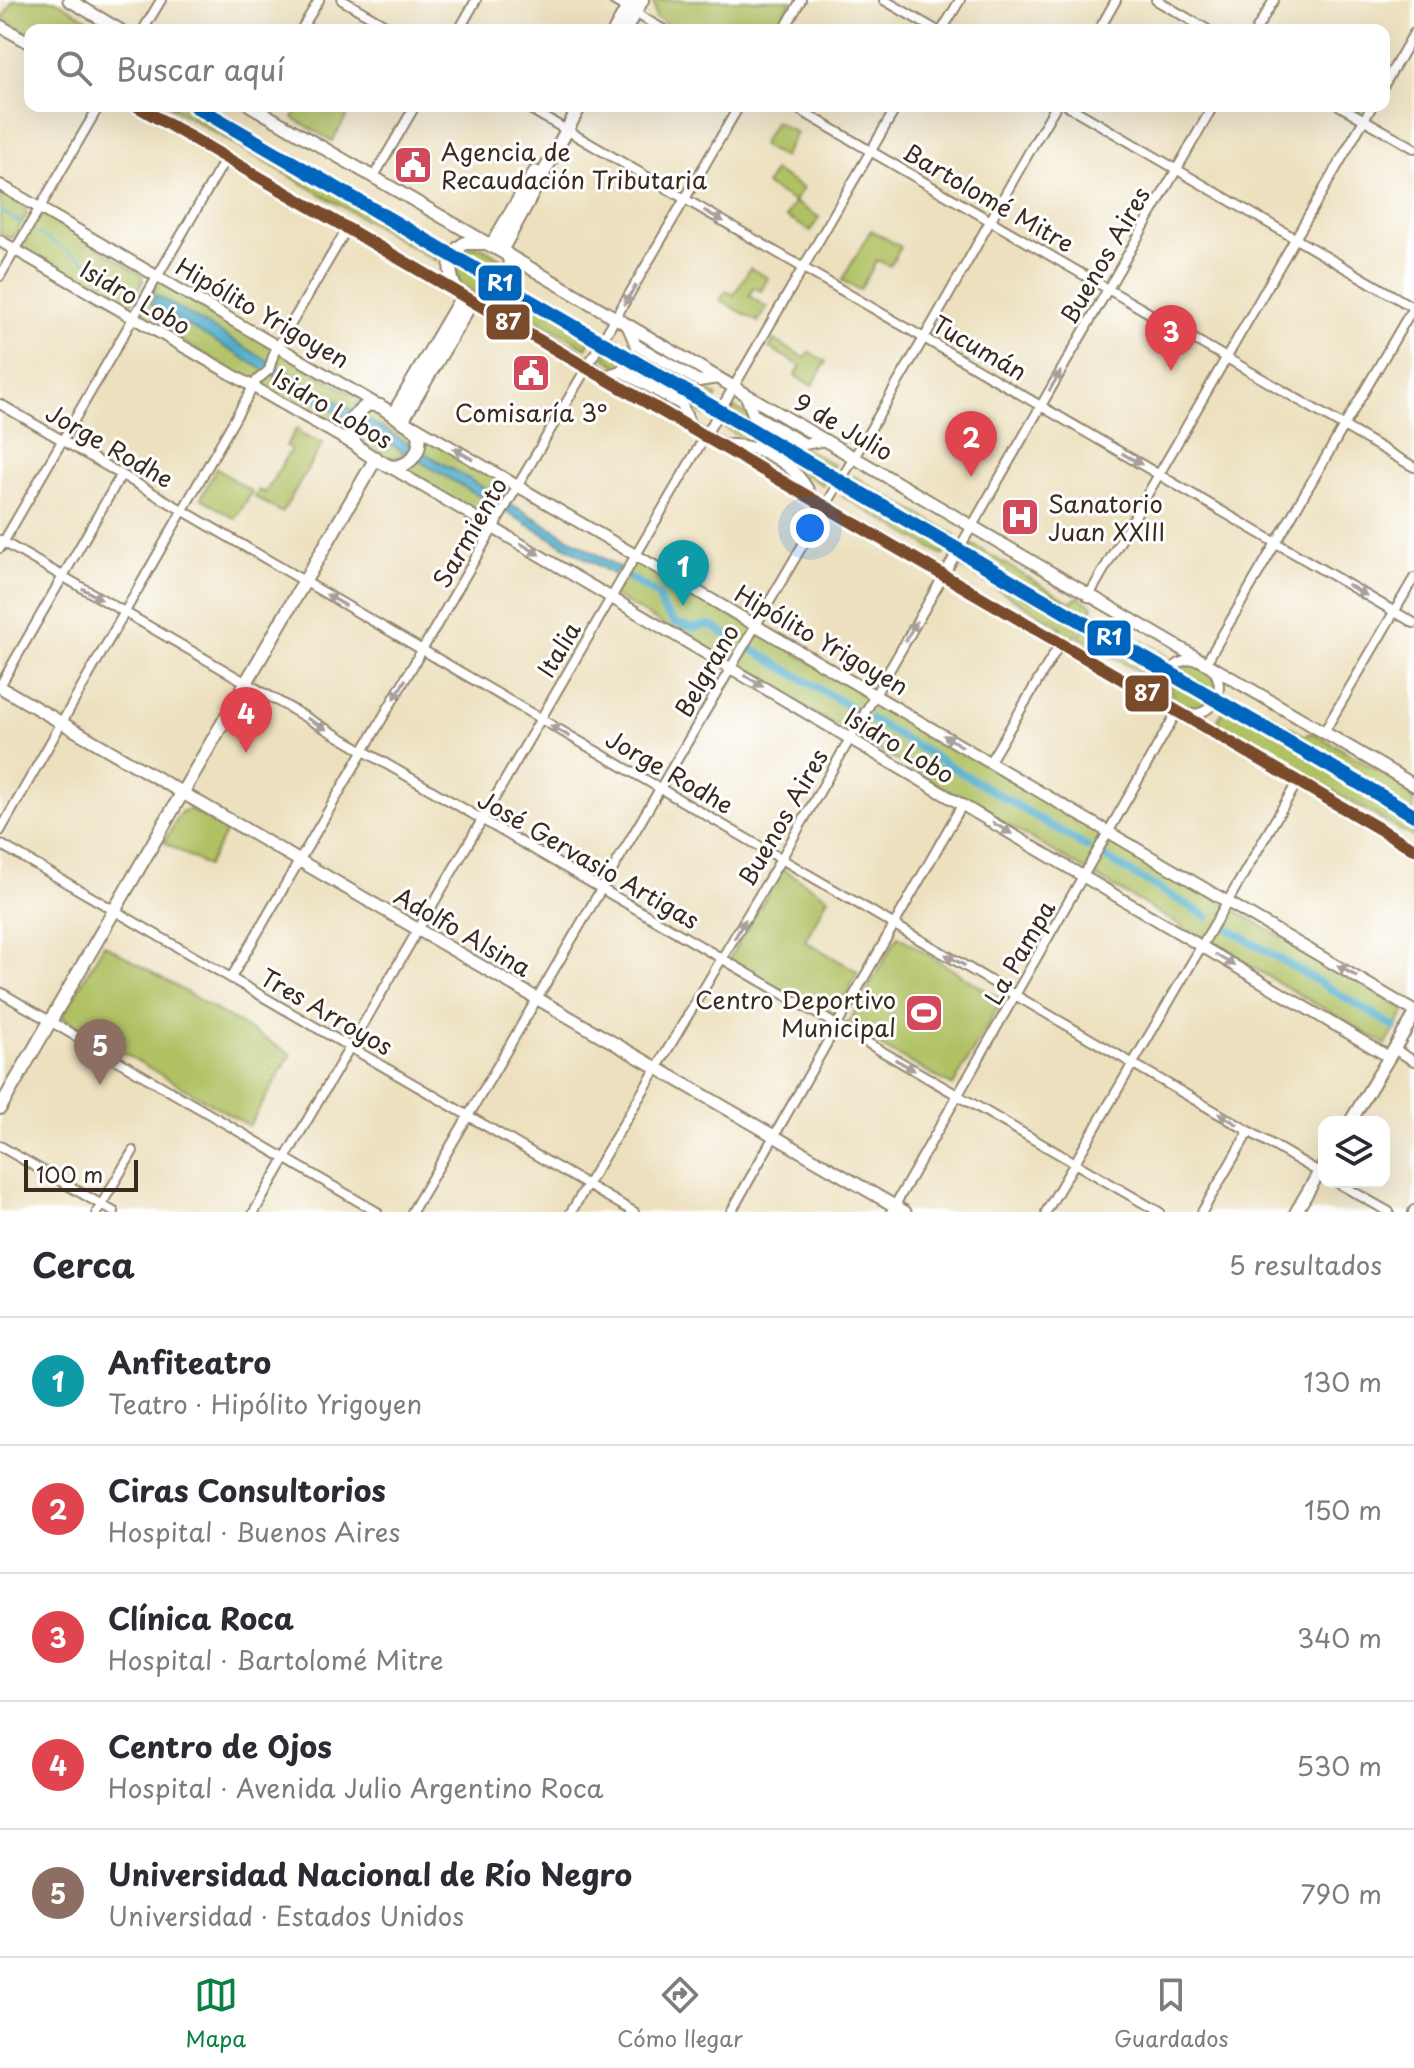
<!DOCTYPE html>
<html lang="es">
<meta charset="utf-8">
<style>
body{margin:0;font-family:"Playpen Sans",sans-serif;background:#f7f7f7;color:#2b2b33}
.controls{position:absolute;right:24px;bottom:24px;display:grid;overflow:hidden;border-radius:16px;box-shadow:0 8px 32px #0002}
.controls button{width:72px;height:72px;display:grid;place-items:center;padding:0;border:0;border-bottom:2px solid #e1e1e2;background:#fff;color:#2b2b33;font:40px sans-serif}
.scale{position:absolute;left:24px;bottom:20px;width:114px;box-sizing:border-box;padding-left:8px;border:4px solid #3b2a1e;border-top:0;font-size:22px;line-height:28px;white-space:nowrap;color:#3b2a1e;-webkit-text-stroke:6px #fff;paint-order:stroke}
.you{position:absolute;left:810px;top:528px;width:28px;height:28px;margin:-20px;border:6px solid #fff;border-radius:50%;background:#1a73e8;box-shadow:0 0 0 12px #1a73e833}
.badge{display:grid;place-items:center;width:52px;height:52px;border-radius:50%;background:#0b8043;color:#fff;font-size:26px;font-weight:700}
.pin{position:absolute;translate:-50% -66px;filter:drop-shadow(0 2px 4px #0008)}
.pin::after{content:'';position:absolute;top:42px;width:28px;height:24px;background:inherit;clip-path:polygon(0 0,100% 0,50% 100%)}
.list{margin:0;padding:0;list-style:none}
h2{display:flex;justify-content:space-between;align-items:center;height:104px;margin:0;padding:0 32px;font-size:34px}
h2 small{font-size:26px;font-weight:400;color:#7c7c81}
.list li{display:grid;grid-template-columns:52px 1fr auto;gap:24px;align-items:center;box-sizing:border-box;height:128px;padding:0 32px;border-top:2px solid #e1e1e2}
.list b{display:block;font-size:30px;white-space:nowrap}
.list p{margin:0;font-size:26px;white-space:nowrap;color:#7c7c81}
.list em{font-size:26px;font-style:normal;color:#7c7c81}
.icon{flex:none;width:44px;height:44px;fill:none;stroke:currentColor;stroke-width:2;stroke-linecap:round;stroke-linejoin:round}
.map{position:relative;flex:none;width:1414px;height:1212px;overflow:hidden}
.search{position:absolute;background:#fff;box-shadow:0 8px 32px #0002;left:24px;right:24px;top:24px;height:88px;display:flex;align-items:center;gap:20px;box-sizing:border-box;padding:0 28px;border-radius:16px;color:#7c7c81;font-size:30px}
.sheet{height:744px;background:#fff}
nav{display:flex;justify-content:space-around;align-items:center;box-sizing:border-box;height:112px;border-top:2px solid #e1e1e2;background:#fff;font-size:22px;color:#7c7c81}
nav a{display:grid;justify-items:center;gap:4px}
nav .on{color:#0b8043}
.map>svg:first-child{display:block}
.green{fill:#b0c164;stroke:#767641;stroke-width:2}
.water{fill:#4aaac9;stroke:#426a74;stroke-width:2}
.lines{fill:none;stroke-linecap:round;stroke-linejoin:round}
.stream{stroke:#4aaac9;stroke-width:2}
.canal{stroke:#4aaac9;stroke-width:8}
.minor-casing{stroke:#94856e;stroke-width:12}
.tertiary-casing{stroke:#94856e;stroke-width:14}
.secondary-casing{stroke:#94856e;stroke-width:15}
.primary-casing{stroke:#94856e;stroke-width:16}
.minor{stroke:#fff;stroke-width:8}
.tertiary{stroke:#fff;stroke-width:10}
.secondary{stroke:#fff;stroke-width:11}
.primary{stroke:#fff;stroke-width:12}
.bus-1-casing{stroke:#fff;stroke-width:18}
.bus-1{stroke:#7a4b2a;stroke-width:12}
.rail-1-casing{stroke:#fff;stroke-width:20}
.rail-1{stroke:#0065bd;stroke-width:14}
.oneway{fill:#a79f9a}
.labels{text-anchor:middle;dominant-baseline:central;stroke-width:6;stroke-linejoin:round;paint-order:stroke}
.poi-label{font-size:24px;fill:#3b2a1e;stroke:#fff;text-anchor:start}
.street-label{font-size:24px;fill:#3b2a1e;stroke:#fff}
.line-badge{stroke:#fff;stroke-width:3}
.badge-label{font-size:22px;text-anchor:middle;font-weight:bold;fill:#fff}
</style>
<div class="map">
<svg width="1414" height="1212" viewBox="0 0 1414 1212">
<rect width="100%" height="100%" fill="#fff"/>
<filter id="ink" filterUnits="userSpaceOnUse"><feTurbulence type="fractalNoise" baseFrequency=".0125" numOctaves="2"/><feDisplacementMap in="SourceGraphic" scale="16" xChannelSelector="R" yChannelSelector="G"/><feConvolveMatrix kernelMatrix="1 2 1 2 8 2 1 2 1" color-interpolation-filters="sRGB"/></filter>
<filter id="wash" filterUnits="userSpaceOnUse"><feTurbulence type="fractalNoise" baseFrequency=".006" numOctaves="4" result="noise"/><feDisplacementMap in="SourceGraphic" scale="32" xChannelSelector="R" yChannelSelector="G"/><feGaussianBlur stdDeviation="1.8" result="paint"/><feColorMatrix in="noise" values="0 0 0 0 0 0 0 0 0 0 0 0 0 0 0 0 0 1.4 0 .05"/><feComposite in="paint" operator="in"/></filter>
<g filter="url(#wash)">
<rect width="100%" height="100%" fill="#ece0be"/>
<path class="green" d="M13,0H55L106,30H30V34L3,18Z
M653,0H791L774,30H676L656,18Z
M169,106H195L441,249L436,261Z
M295,106H353L332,141L293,118L298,109Z
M775,121L796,133L783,157L761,145Z
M774,171L803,188L794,202L819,217L811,231L786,217L794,202L766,185Z
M0,192L25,207L27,214L13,238L0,236Z
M44,214L142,275L143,282L130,306L122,307L22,248L39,215Z
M871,230L901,247L890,266L877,260L860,290L842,280Z
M480,246L502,259L509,275L499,293L481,296L459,284L454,259L463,248Z
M750,268L768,278L761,291L754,287L749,296L767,307L758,322L720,300L726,291L734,295Z
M161,282L360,399L344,429L340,432L143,319L145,305Z
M522,284L598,328L586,348L510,303Z
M616,338L717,396L705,416L604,358Z
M774,340L805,358L809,352L826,362L812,386L795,376L801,366L769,348Z
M734,407L834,465L823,485L723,427Z
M376,408L410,431V446L399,458C383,460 365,449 356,436C356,422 362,412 376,408Z
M297,428L302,435L323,443L282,513L255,497L259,490L265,493L291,449L286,446Z
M423,436L510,485L493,519L489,521L406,473L403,468Z
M216,468L252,492L235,519L201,498Z
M854,476L955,535L943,555L842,496Z
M973,545L1070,602L1078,597L1093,606L1073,640L1059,632L1061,627L960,567Z
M636,560L1406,1010L1386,1045L612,595Z
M1094,612L1168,656L1153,680L1079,637Z
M1171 686a22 22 0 1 1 44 0a22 22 0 1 1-44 0Z
M1234,694L1305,736L1312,732L1414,791V838L1216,723Z
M189,809L227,830L207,866L164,842L181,812Z
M782,869L828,897L805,941L858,972L833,1019L729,959Z
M898,936L1002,1000L953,1086L846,1027Z
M104,944L291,1054L249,1126L62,1017Z"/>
<path class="water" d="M156,295L620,568L614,575L151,304Z"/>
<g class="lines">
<path class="stream" d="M0,211L22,223
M36,232L138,292"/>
<path class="canal" d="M630,578L658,595L663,609L675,623L693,628L710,625L732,638
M748,647L852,708
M871,719L1087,847
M1104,857L1208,917
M1224,926L1395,1027
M1411,1036L1414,1038"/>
</g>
</g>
<g filter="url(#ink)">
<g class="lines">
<defs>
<path id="minor" d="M342,0L394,30
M613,0L664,30
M884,0L936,30
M1156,0L1208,30
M143,30L161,0
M301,30L319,0
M459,30L476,0
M784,30L801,0
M942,30L960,0
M1099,30L1116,0
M1256,30L1274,0
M1384,85L1414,33
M525,106L1414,623
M793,106L1414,467
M1068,106L1414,308
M1340,106L1414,148
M373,178L415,106
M0,276L99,106
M0,404L1324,1175
M0,540L1159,1212
M0,548L226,158
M1088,597L1372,106
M1165 687a27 27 0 1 1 54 0a27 27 0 1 1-54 0Z
M1206,663L1414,306
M0,686L121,475
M1324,732L1414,578
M989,763L1061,642
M0,831L257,380L269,370L274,353L348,227
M0,844L634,1212
M231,978L739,106
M0,992L377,1212
M1394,1049L1414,1061
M0,1146L114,1212
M1336,1182L1389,1212
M97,1212L133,1151
M254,1212L897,106
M412,1212L924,338C969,261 1010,183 1056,106
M571,1212L781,859L1213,106
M731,1212L962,805
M891,1212L1178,710
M1046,1212L1298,781
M1202,1212L1249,1131
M1413,1212L1414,1210"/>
<path id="tertiary" d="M0,185L378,405
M0,241L356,446
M627,325L636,345L699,381L718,378
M605,376L621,371L682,405L690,425
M745,394L753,414L805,444L825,440
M415,426L1414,1011
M725,445C758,443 798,465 811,496
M390,467L1389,1057"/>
<path id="secondary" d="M69,0L120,30
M0,26L30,43
M137,106L456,290
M251,106L487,243
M508,255L1414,785
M480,303L1414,849
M0,687L905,1212
M1350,1122L1414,1016
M1296,1212L1324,1164"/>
<path id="primary" d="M615,30L632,0
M625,30L642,0
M465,243H487L508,255L514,278L503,296L480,303L456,290C448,272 446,255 465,243Z
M491,246L535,172
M501,251L580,106
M368,404L380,406L419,432C422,452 411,467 390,467C369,454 343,447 352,418Z
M394,413L463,295
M403,419L473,300
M0,1108L376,458"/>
</defs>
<use href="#minor" class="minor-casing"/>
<use href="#tertiary" class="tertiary-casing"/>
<use href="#secondary" class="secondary-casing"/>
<use href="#primary" class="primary-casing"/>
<use href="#minor" class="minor"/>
<use href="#tertiary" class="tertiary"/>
<use href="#secondary" class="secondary"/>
<use href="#primary" class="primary"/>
<defs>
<path id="bus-1" d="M137,106L1414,849"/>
</defs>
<use href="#bus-1" class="bus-1-casing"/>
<use href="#bus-1" class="bus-1"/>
<defs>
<path id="rail-1" d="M195,106L1414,815"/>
</defs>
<use href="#rail-1" class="rail-1-casing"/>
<use href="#rail-1" class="rail-1"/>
</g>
<defs><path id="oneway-solid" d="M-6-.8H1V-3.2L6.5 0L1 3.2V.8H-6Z" transform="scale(2)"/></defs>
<g class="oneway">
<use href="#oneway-solid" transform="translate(714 216) rotate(30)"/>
<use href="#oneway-solid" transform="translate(630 295) rotate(120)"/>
<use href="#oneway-solid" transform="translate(1055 381) rotate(-60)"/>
<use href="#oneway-solid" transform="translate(463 454) rotate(-150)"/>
<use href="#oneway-solid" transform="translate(1132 459) rotate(30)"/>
<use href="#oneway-solid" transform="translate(530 549) rotate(31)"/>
<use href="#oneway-solid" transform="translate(1357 590) rotate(30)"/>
<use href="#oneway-solid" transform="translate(92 594) rotate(30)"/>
<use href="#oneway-solid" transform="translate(336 600) rotate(-150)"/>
<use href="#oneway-solid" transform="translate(911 631) rotate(-60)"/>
<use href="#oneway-solid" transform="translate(754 681) rotate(31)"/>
<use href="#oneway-solid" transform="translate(400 689) rotate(120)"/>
<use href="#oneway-solid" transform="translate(317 724) rotate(30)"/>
<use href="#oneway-solid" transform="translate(560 731) rotate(-150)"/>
<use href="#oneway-solid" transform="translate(953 741) rotate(-149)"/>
<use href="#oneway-solid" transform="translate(1002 828) rotate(31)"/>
<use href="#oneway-solid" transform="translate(740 929) rotate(-60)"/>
<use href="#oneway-solid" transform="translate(955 960) rotate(-150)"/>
<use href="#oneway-solid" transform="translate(1225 960) rotate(31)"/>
<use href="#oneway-solid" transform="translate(1347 971) rotate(-150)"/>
<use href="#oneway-solid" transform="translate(905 1065) rotate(30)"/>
<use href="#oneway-solid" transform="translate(1228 1119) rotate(-150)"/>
</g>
</g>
<defs>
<symbol id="civic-square" viewBox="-11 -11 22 22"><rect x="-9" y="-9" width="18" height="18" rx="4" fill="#d1495b" stroke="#fff"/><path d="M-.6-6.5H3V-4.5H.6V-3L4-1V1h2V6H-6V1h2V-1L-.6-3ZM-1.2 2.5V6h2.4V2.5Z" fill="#fff"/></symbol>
<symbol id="hospital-square" viewBox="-11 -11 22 22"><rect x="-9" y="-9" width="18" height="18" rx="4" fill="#d1495b" stroke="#fff"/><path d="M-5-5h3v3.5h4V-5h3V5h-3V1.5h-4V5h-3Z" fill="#fff"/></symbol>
<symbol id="stadium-square" viewBox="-11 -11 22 22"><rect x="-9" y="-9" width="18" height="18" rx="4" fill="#d1495b" stroke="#fff"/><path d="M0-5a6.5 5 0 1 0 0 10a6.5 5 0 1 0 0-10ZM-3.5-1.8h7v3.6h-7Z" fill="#fff"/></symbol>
</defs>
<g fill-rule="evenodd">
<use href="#civic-square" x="391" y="143" width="44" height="44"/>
<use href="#civic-square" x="509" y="351" width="44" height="44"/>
<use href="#hospital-square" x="998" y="495" width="44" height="44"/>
<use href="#stadium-square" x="902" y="991" width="44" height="44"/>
</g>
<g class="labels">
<g class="poi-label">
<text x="441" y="151">Agencia de<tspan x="441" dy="28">Recaudación Tributaria</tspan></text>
<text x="531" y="412" text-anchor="middle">Comisaría 3°</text>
<text x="1048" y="503">Sanatorio<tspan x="1048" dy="28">Juan XXIII</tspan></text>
<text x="896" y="999" text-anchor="end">Centro Deportivo<tspan x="896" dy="28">Municipal</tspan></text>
</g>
<g class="street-label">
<text transform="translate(989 197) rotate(30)">Bartolomé Mitre</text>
<text transform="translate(1104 255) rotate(-60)">Buenos Aires</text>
<text transform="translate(136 297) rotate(30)">Isidro Lobo</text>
<text transform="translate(263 312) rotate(30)">Hipólito Yrigoyen</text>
<text transform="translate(980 347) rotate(30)">Tucumán</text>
<text transform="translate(333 408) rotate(30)">Isidro Lobos</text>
<text transform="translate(844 426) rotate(30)">9 de Julio</text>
<text transform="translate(110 445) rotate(30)">Jorge Rodhe</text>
<text transform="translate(469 532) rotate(-60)">Sarmiento</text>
<text transform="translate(822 639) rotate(30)">Hipólito Yrigoyen</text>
<text transform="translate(558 649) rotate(-59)">Italia</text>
<text transform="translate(706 670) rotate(-60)">Belgrano</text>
<text transform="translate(900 745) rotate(31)">Isidro Lobo</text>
<text transform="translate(670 771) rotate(30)">Jorge Rodhe</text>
<text transform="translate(782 817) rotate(-60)">Buenos Aires</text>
<text transform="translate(589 859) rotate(30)">José Gervasio Artigas</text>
<text transform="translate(463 931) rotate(30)">Adolfo Alsina</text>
<text transform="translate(1019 952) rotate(-60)">La Pampa</text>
<text transform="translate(327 1011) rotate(30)">Tres Arroyos</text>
</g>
</g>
<g class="line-badge">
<rect x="477" y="264" width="46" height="38" rx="8" fill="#0065bd"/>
<rect x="485" y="303" width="46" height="38" rx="8" fill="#7a4b2a"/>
<rect x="1086" y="619" width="46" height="38" rx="8" fill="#0065bd"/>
<rect x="1124" y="674" width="46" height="39" rx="8" fill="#7a4b2a"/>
</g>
<g class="badge-label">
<text x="500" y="291">R1</text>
<text x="508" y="330">87</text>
<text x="1109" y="645">R1</text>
<text x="1147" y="701">87</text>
</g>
</svg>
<div class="controls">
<button><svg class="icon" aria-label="layers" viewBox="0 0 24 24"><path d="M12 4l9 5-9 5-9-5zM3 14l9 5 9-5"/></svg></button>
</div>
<div class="scale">100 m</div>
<div class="you"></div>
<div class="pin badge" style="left:683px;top:606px;background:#0f9aa8">1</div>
<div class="pin badge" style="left:971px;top:477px;background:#e0444e">2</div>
<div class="pin badge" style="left:1171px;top:371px;background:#e0444e">3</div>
<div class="pin badge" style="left:246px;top:753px;background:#e0444e">4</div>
<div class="pin badge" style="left:100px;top:1085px;background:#8d6e63">5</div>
<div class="search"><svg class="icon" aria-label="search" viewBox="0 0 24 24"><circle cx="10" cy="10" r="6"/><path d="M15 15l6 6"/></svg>Buscar aquí</div>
</div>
<section class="sheet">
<h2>Cerca<small>5 resultados</small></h2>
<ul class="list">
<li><span class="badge" style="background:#0f9aa8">1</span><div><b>Anfiteatro</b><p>Teatro · Hipólito Yrigoyen</p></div><em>130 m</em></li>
<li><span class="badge" style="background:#e0444e">2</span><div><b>Ciras Consultorios</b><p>Hospital · Buenos Aires</p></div><em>150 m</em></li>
<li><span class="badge" style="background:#e0444e">3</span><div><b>Clínica Roca</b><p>Hospital · Bartolomé Mitre</p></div><em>340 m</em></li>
<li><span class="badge" style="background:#e0444e">4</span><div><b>Centro de Ojos</b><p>Hospital · Avenida Julio Argentino Roca</p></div><em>530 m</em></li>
<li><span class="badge" style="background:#8d6e63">5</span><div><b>Universidad Nacional de Río Negro</b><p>Universidad · Estados Unidos</p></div><em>790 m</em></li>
</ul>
</section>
<nav>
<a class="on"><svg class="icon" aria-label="map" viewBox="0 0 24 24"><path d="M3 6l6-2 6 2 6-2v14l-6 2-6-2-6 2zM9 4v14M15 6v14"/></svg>Mapa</a>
<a><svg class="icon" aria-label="directions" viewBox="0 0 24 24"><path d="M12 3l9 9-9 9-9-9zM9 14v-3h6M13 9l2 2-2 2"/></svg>Cómo llegar</a>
<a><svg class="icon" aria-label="saved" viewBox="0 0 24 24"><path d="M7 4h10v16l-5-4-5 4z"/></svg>Guardados</a>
</nav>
